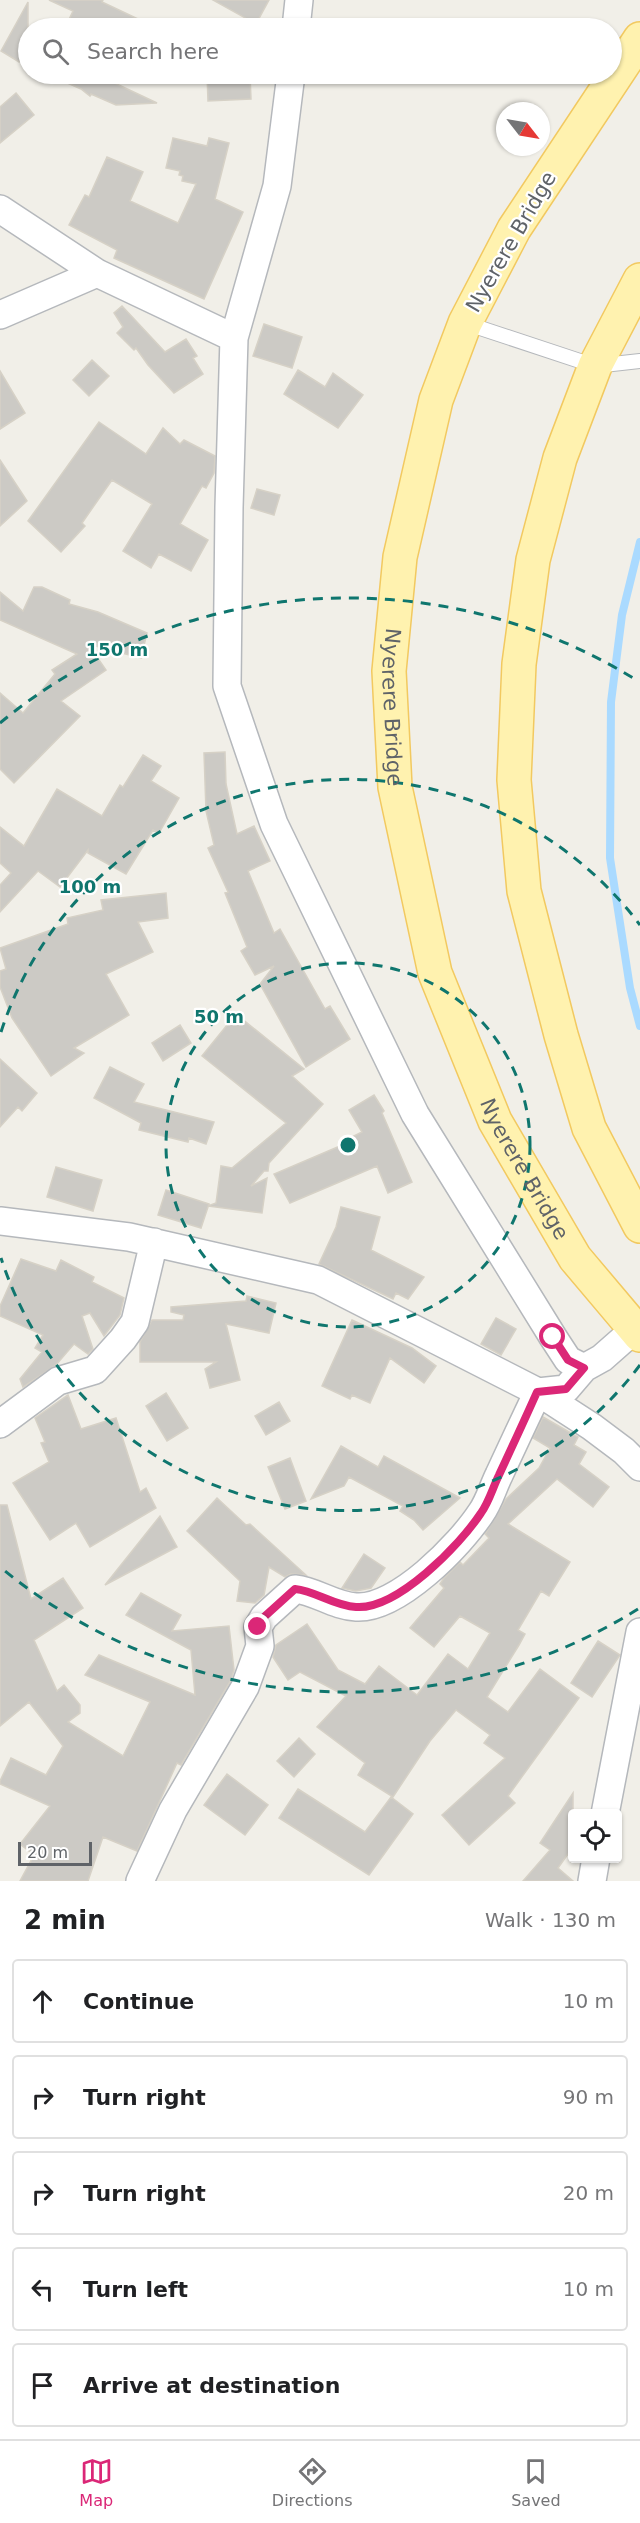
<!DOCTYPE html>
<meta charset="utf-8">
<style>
body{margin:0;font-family:"DejaVu Sans",sans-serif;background:#f6f6f6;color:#202124}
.controls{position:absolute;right:18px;bottom:18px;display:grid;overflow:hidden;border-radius:6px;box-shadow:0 2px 4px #0004}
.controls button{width:54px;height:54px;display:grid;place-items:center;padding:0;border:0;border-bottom:2px solid #e0e0e0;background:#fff;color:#202124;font:30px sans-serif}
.compass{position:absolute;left:496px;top:102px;width:54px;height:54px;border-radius:50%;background:#fff;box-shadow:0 2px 4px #0004;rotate:121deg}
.scale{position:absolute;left:18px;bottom:15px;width:74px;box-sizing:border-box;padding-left:6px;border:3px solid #5f6368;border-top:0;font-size:16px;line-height:21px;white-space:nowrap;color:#5f6368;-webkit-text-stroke:4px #fff;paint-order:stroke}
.stop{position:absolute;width:18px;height:18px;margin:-14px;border:4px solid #db2777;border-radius:50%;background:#fff}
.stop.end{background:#db2777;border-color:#fff;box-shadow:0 2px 6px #0008}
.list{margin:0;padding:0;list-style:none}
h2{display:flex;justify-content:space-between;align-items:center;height:78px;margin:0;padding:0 24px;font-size:26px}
h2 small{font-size:20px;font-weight:400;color:#757577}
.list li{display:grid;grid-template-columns:39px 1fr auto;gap:18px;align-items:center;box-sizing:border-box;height:84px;margin:0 12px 12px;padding:0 12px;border:2px solid #e0e0e0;border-radius:6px}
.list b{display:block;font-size:22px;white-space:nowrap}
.list em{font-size:20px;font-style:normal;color:#757577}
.icon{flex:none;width:33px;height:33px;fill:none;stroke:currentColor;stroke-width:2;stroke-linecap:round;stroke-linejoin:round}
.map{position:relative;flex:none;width:640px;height:1881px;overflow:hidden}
.search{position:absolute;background:#fff;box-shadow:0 2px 4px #0004;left:18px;right:18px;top:18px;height:66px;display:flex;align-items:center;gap:15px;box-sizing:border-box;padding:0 21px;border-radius:33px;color:#757577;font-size:22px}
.sheet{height:558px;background:#fff}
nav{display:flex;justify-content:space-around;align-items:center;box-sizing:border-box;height:84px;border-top:2px solid #e0e0e0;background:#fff;font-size:16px;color:#757577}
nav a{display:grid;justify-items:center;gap:3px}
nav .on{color:#db2777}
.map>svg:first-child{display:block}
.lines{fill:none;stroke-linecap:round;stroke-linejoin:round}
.stream{stroke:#aadaff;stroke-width:8}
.building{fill:#cccac5;stroke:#d6d1c6;stroke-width:1.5}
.lane-casing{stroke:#b5b8bc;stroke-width:16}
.street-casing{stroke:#b5b8bc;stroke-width:30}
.primary-casing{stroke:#f2c960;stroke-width:36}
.lane{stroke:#fff;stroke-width:14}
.street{stroke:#fff;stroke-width:27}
.primary{stroke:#fff2af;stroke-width:33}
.route{stroke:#db2777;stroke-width:8}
.ring{fill:none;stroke:#0f766e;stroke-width:3;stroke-dasharray:10 8}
.labels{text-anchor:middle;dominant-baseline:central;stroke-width:4.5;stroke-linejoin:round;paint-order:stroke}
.street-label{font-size:21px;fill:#5f6368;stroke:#fff}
.centre{fill:#0f766e;stroke:#fff;stroke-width:3}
.ring-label{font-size:18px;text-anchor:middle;font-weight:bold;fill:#0f766e;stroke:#fff;stroke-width:4.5;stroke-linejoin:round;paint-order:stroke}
</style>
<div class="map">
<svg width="640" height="1881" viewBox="0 0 640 1881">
<rect width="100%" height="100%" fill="#f1efe8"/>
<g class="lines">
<path class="stream" d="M640,542L622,615L611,702L610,858L630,988L640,1026"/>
</g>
<path class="building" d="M49,0H103L102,2L157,28H110L93,20L89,28H65L73,11Z
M213,0H269L256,24Z
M28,2V46L19,62L1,51Z
M47,74H107L104,78L157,103L116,105L91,94L90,96L81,89Z
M207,74H250L251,99L208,101Z
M16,93L34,115L0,143V107Z
M173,138L207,146L209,138L229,143L215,199L243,212L204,299L114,258L117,250L69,225L85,195L89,197L107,157L143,172L130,201L178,223L196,184L182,181L183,176L179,175L180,171L166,168Z
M122,306L165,352L186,339L197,356L193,358L203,374L174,393L148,365L136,348L134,350L117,333L123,327L114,313Z
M264,324L302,337L292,368L253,356Z
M92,360L109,376L89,396L73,380Z
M298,370L325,387L333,373L363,395L338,428L284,394Z
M0,371L25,413L0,429Z
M99,422L146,454L163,428L180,444L184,440L215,456L214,473L206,488L202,486L180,524L208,540L191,571L159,554L151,568L123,551L152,504L112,480L82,523L85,526L61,552L28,521Z
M0,460L27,501L0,526Z
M257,489L280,495L274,515L251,508Z
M34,587H42L70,600L69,604L98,612L147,633L141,658L88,644L106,670L61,701L80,716L14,783L0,769V693L23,713L55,674L52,670L77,654L0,620V592L23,611Z
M225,752L226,784L237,834L254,826L270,861L248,871L274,933L280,929L325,1009L330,1006L350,1039L306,1067L260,984L274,966L255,975L241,951L247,947L225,893L228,892L208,848L214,845L206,811L204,753Z
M143,755L161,766L151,781L179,798L159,833L153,830L126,874L88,853V850L60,887L38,871L0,912V885L11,873L0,863V827L24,846L57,789L102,816L120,785L123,787Z
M166,893L168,918L138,922L153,952L106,974L129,1015L74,1048L84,1053L51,1076L12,1018L0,987V971L6,969L0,948L68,924L67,918L103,910L101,900Z
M236,1014L304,1069L292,1076L323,1104L269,1163L268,1171H264L251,1186L267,1178L262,1213L208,1206L216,1203L221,1166L232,1168L286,1123L202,1056Z
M180,1025L191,1043L163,1061L152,1043Z
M0,1059L37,1093L22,1111L18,1107L0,1127Z
M110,1067L144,1084L134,1102L214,1122L206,1144L189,1138L188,1142L139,1130L141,1123L94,1098Z
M374,1095L384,1111L382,1113L412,1182L388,1193L377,1166L290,1203L274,1174L347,1143L346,1140L362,1132L349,1110Z
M56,1167L102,1180L93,1211L47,1197Z
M166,1190L209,1204L201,1228L158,1215Z
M341,1207L380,1217L371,1250L424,1277L408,1299L396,1293L393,1299L319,1264L336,1227Z
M21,1259L56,1271L61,1260L94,1277L92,1282L124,1298L120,1315L104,1336L90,1313L82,1316L93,1349L88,1354L74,1344L56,1365L23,1387L20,1379L42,1352L35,1348L43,1335L0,1316V1306Z
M247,1296L276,1303L269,1333L226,1324L240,1380L210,1388L205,1369L216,1362H140V1342L152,1320H183L184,1315L171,1312V1307L246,1301Z
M496,1318L516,1329L501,1355L481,1344Z
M352,1320L412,1348L436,1366L424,1383L390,1358L370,1403L352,1395L350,1399L322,1386Z
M166,1393L188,1428L167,1441L146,1406Z
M68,1395L81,1429L116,1418L140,1492L146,1488L156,1508L90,1547L76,1523L50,1540L13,1483L49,1462L41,1443L45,1442L35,1418Z
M279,1402L290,1421L266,1435L255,1416Z
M543,1417L578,1437L574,1445L586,1452L579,1464L609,1487L593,1507L557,1479L508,1524L570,1562L549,1596L541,1591L518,1630L525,1634L519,1645L487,1697L508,1712L540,1669L579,1698L508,1796L515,1803L469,1845L442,1815L505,1758L484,1743L490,1735L456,1710L430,1741L393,1797L358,1775L365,1763L317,1727L346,1696L300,1672L288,1680L273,1657L276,1645L307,1624L338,1670L365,1684L379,1666L417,1695L448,1654L468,1669L490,1633L460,1616L434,1647L410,1628L444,1588L440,1584L444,1578L460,1562L463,1565L489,1538L485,1534L506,1499L539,1468L550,1448L533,1438Z
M341,1446L378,1467L384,1456L460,1498L423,1530L414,1520L400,1511L403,1506L349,1477L344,1486L311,1499Z
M290,1458L306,1501L285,1509L268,1467Z
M217,1498L246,1525L250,1524L306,1575L291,1574L285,1577L269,1567L264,1595L255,1603L237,1601L240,1581L187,1531Z
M0,1505H7L31,1599L63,1578L83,1608L34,1640L57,1691L64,1685L80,1705V1713L68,1722L123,1756L150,1702L85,1675L99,1655L195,1695L191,1650L126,1615L141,1593L181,1615L172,1631L229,1626L234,1670L231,1680L181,1765L177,1763L137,1851L103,1837L88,1881H20L34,1855L20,1844L50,1806L0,1784V1781L11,1758L46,1775L63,1746L29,1702L0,1726Z
M160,1516L177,1547L105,1585Z
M364,1554L385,1568L371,1588L356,1591L342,1588Z
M598,1641L620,1655L592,1697L571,1683Z
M299,1738L315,1754L294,1777L277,1761Z
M227,1774L268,1805L245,1835L204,1805Z
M298,1789L365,1832L391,1797L413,1814L369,1875L279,1818Z
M573,1793V1847L558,1868L573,1881H523L550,1850L540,1843Z"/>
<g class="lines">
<defs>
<path id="lane" d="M465,323L595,366L640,361"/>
<path id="street" d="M296,28L299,0
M291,74L277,186L234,338L229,507L227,686L274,824L415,1114L553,1337L568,1360L584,1368L602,1358L635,1329
M0,209L97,273L234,338
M0,315L97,273
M0,1221L129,1237L318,1280L538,1392L592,1427L624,1451L640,1467
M0,1424L58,1381L95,1370L123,1339L135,1322L154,1242
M605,1814L640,1632
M140,1881L173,1810L245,1687L260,1646L258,1627L264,1617L295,1589C316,1591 334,1606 356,1607C397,1610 460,1545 481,1513C489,1502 493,1487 499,1475C512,1447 525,1419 538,1392L566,1389L584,1368
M592,1881L596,1858"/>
<g id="primary">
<path id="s1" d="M640,39L514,229L465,323L436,400L400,557L389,671L395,787L435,973L495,1121L575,1258L640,1335"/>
<path d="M640,280L595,366L560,458L533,560L519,664L514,780L524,891L561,1035L589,1128L640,1226"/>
</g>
</defs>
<use href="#lane" class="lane-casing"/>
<use href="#street" class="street-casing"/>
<use href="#primary" class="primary-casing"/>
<use href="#lane" class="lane"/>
<use href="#street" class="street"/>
<use href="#primary" class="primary"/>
</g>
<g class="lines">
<path class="route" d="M258,1627L264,1617L295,1589C316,1591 334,1606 356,1607C397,1610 460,1545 481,1513C489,1502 493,1487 499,1475C512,1447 525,1419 537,1392L566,1389L584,1368L568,1360L553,1337"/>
</g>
<g class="ring">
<circle cx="348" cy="1145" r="182"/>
<path d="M640 1365A365 365 0 0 1 1 1258M1 1032A365 365 0 0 1 640 925"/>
<path d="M638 1609A547 547 0 0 1 0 1567M0 723A547 547 0 0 1 638 681"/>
</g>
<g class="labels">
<g class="street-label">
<text transform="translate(511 242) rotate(-60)">Nyerere Bridge</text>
<text stroke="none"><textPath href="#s1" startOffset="728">Nyerere Bridge</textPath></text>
<text stroke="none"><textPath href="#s1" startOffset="1214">Nyerere Bridge</textPath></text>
</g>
</g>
<circle cx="348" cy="1145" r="9" class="centre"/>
<g class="ring-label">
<text x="117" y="656">150 m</text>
<text x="90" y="893">100 m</text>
<text x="219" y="1023">50 m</text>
</g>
</svg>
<div class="controls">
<button><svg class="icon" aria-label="locate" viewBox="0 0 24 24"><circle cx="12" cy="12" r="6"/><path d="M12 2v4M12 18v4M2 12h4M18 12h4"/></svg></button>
</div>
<svg class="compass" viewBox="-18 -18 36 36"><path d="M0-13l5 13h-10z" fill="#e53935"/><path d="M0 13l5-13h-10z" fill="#757577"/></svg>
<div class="scale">20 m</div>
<div class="stop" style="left:553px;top:1337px"></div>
<div class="stop end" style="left:258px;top:1627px"></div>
<div class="search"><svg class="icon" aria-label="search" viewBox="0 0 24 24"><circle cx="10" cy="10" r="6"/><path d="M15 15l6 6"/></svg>Search here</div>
</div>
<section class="sheet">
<h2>2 min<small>Walk · 130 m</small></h2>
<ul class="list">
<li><svg class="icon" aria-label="ahead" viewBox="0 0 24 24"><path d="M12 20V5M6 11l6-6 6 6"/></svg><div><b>Continue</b></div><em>10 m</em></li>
<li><svg class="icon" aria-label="right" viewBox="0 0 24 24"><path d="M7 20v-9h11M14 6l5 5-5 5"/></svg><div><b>Turn right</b></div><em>90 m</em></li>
<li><svg class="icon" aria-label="right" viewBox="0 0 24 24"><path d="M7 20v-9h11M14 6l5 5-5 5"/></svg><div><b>Turn right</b></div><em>20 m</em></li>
<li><svg class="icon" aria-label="left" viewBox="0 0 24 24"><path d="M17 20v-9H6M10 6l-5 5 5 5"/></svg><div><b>Turn left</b></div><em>10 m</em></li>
<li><svg class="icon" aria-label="arrive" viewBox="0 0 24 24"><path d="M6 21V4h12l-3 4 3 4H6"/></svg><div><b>Arrive at destination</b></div></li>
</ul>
</section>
<nav>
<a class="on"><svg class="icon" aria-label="map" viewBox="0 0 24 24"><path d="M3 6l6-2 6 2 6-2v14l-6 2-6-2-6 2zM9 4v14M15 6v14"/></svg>Map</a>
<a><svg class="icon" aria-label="directions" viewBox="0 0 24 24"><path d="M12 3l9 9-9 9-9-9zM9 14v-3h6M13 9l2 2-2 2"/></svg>Directions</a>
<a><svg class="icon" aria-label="saved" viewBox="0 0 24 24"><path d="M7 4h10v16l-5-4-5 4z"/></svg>Saved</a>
</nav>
